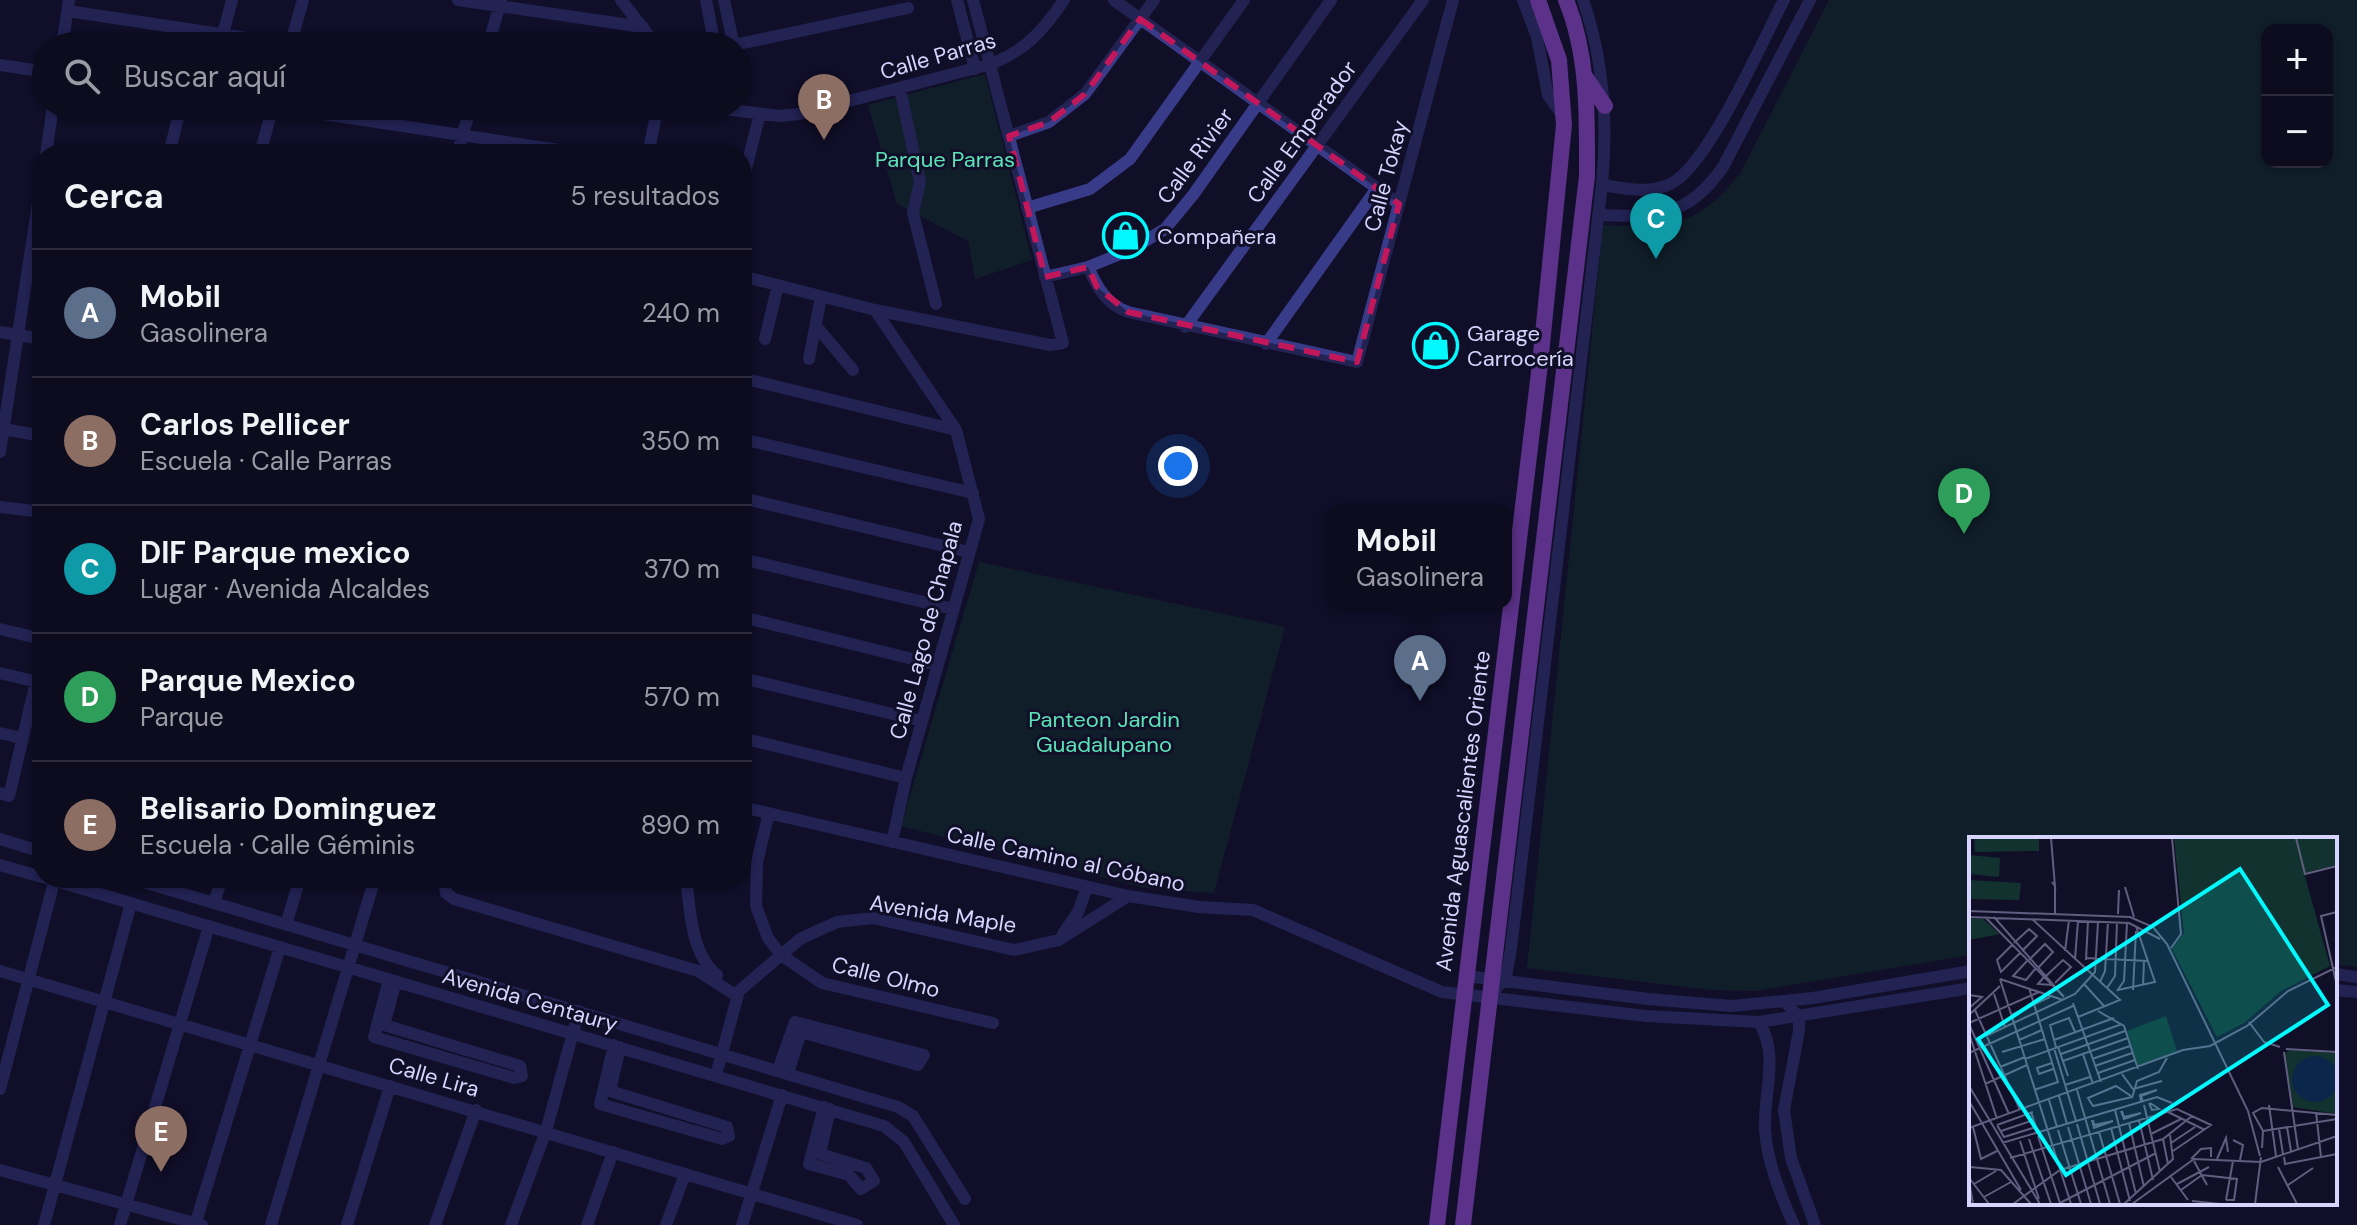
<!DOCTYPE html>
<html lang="es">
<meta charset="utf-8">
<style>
body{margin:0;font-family:"DM Sans",sans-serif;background:#161427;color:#f1f3f6}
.controls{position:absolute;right:24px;top:24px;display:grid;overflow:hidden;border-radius:16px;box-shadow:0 2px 6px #0004}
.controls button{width:72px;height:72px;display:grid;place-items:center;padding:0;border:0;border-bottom:2px solid #2d2b3c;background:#0d0b1e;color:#f1f3f6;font:40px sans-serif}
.you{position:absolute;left:1178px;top:466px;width:28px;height:28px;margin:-20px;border:6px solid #fff;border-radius:50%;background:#1a73e8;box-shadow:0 0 0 12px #1a73e833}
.badge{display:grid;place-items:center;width:52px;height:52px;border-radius:50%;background:#01f9ff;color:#fff;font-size:26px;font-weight:700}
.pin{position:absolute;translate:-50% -66px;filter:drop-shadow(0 2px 4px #0008)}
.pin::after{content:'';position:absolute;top:42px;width:28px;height:24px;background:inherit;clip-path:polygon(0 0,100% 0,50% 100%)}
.popup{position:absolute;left:1328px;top:505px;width:184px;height:104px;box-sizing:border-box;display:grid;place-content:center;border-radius:16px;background:#0d0b1e;filter:drop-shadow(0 2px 6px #0005);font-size:26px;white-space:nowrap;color:#9a9ba4}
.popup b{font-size:30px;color:#f1f3f6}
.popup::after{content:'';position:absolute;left:50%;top:100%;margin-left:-16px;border:16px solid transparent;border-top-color:#0d0b1e}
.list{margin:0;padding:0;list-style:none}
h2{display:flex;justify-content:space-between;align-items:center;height:104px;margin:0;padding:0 32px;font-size:34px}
h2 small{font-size:26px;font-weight:400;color:#9a9ba4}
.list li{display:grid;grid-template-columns:52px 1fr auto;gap:24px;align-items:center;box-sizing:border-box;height:128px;padding:0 32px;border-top:2px solid #2d2b3c}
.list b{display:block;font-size:30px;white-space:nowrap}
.list p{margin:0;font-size:26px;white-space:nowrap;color:#9a9ba4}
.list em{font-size:26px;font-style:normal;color:#9a9ba4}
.icon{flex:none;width:44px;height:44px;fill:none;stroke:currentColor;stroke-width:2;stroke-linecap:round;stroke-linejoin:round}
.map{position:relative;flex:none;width:2357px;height:1225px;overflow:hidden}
.search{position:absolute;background:#0d0b1e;box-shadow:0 2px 6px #0004;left:32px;top:32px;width:720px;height:88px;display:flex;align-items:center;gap:20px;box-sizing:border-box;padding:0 28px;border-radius:44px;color:#9a9ba4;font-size:30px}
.panel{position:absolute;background:#0d0b1e;box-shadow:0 2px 6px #0004;left:32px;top:144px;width:720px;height:744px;border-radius:32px}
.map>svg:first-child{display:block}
.green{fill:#11322e;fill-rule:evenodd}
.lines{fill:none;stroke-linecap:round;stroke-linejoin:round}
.minor{stroke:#383b88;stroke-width:12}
.major{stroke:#b65cff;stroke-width:16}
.marked{fill:none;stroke:#c2185b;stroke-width:6;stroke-dasharray:16 10;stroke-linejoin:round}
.labels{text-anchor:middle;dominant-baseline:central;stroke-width:6;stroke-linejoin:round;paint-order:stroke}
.street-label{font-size:22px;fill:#d7d5ff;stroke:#110f28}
.park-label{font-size:22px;fill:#5ce4b8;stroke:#110f28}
.poi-label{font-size:22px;fill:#d7d5ff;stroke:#110f28;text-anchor:start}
.inset-road{fill:none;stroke:#605e7e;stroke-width:2}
.view{fill:#01f9ff;fill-opacity:0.15;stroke:#01f9ff;stroke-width:4}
.inset-edge{fill:none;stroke:#d7d5ff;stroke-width:4}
</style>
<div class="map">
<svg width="2357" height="1225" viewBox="0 0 2357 1225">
<rect width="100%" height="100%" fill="#110f28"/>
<path class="green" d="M1829,0H2357V967L2335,964V839H1971V955L1756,991L1711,990L1527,968L1603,225C1669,229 1699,227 1741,172ZM2267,30H2327V162H2267Z
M985,74L1032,260L975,279L968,241L897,204L868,105Z
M979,562L1285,627L1214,893L1145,888L901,826Z"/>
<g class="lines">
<path class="minor" d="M458,0L643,27
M621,0L657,46
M706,0L715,46
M724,0L734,46
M957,0L975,69
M1114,0L1399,204
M1523,0L1537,37L1548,95L1563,116
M68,11L300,46
M223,34L232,0
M734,45L908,8
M62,46L69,0
M290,46L303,0
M488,46L501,0
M0,65L46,72
M738,73V84
M900,89L920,182L913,213L936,304
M271,106L585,154
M699,106L780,116L799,114L991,64C1026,50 1043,31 1064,0
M1009,136L1049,122L1085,94L1154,0
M46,154L53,106
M169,154L181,106
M260,154L273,106
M457,154L471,106
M648,154L658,106
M742,184L760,114
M1602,185C1623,188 1647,194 1668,185C1707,170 1762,41 1784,0
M1027,208L1090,189L1130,159L1244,0
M1598,215C1656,217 1687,218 1723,167L1810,0
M1088,267C1097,287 1106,304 1128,312L1357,362L1453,0
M742,276L875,310L1050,345L1063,343L973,0
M1045,277L1088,267L1130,250L1165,229L1193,195L1331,0
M875,310L956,430L979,519L906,778L892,842
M816,326L853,370
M1185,327L1423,0
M0,332L42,339
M765,339L778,285
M1266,344L1377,188
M809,359L821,297
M742,378L956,430
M4,429L42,436
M742,439L973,493
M0,452L42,177
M742,498L969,552
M0,507L42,512
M742,559L953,609
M742,617L937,665
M0,629L42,639
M0,673L42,683
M742,678L922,721
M0,733L22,738
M742,738L906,778
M0,793L9,796L36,682
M742,807L1128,896L1199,907L1253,910L1442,992L1646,1016L1759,1022L1971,988
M769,813L757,862L756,906L768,938L780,954L822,983L993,1023
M0,839L42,852
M0,865L42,877
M46,878L884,1126L904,1142L954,1225
M130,878L898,1107L913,1116L965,1199
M444,878L446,893L454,899L698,971L737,996
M686,878C690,909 691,955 717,975
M214,903L222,878
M286,925L300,878
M1063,934L1078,912L1087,887
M0,971L857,1225
M2335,974L2357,977
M1466,976L1648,999L1731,1006L1813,998L1971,971
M389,979L374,1037L514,1078L522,1076L520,1066L384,1025L396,981
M2335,990L2357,992
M1490,996L1506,977L1511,949L1602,185C1608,121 1604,60 1583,0
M1784,1001L1799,1017V1031L1784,1110L1791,1158L1815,1225
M1759,1022C1780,1056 1763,1092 1765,1130C1767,1162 1781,1197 1794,1225
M614,1045L600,1104L722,1139L729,1136L727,1127L610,1091L620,1047
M778,1070L795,1022L924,1055L918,1065L801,1032L788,1073
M716,1075L739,991L800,939L837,922L873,918L1014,950L1059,940L1128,896
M0,1089L55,878
M824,1107L809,1164L849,1175L861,1189L874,1181L866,1168L820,1154L830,1109
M0,1170L202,1225
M44,1225L131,903
M120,1225L209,926
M195,1225L280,947
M271,1225L375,878
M347,1225L390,1086
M435,1225L476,1110
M511,1225L546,1131L579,1011
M587,1225L613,1152
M666,1225L685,1174
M742,1225L782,1095"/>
<path class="major" d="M1584,75L1605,106
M1437,1225L1540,364L1564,125L1559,60L1538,0
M1463,1225L1587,176C1587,117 1589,56 1566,0"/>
</g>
<path d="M0 0H2357V1225H0ZM1140,19L1399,204L1357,362L1128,312L1097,287L1088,267L1045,277L1009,136L1049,122L1085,94Z" fill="#110f28" fill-opacity=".55" fill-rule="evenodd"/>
<path class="marked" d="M1140,19L1399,204L1357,362L1128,312L1097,287L1088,267L1045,277L1009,136L1049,122L1085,94Z"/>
<defs>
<symbol id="shop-ring" viewBox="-11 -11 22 22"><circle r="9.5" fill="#110f28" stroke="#01f9ff" stroke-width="1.5"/><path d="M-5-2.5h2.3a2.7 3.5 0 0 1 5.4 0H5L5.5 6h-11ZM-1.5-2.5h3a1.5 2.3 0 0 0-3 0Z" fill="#01f9ff"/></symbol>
</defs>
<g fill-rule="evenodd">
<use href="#shop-ring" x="1100" y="210" width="51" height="51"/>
<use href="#shop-ring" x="1410" y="320" width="51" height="51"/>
</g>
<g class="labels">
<g class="street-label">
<text transform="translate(938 56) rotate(-16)">Calle Parras</text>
<text transform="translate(1302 132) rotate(-54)">Calle Emperador</text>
<text transform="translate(1195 156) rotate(-54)">Calle Rivier</text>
<text transform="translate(1386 176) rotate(-75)">Calle Tokay</text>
<text transform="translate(926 630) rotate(-75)">Calle Lago de Chapala</text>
<text transform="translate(1463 811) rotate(-83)">Avenida Aguascalientes Oriente</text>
<text transform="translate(1066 859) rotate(12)">Calle Camino al Cóbano</text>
<text transform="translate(943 914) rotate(9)">Avenida Maple</text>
<text transform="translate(886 977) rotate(14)">Calle Olmo</text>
<text transform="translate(530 1000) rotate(16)">Avenida Centaury</text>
<text transform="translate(434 1077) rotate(16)">Calle Lira</text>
</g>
<g class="park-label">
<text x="945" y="159">Parque Parras</text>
<text x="1104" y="719">Panteon Jardin<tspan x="1104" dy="25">Guadalupano</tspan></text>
</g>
<g class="poi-label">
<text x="1157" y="236">Compañera</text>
<text x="1467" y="333">Garage<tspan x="1467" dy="25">Carrocería</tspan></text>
</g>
</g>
<g transform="translate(1969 837)">
<rect width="368" height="368" fill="#110f28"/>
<path d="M5,1H70V14L6,15ZM205,1H368V28L335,36L361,129L312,154L275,186L248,200L203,112L215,96ZM0,18L31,21L30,40L0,37ZM0,43L52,46L50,63L0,62ZM0,81L14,82L31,97L0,103ZM197,179L208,214L169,229L158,194ZM320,213L368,216V277L324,270L316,217Z" fill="#11322e"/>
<path d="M323 242a23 23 0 1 1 46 0a23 23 0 1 1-46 0Z" fill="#0a274b"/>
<path class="inset-road" d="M82,1L86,49L83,45M327,1L336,37L368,29M86,50V77M156,50L165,80M0,74L161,80L184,90L198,107L279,274L291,319M368,75L352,79L368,149M149,77L150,53M0,80L160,86L191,102M16,80L95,160L25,80M63,82L151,163L109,180M45,106L60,92L68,99L53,114M43,108L28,123L32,135L51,116M202,111L212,97L203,1M96,114L100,83M117,121L179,124M106,122L109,84M60,123L76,107L84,115L69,131M117,123L119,84M58,124L44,139L57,143L67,131M77,139L94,123L102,130L86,146M75,140L69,147L84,148M31,142L102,367M31,142L94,163M131,145L136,134L139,85M115,147L135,169M174,149L175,124M60,151L89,245L65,253M138,151L146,139L148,85M149,153L186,145L167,89M164,153L167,94M148,154L155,144L158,86M25,157L36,190M0,158L13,160L0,171M104,166L132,245M6,173L51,273M129,174L155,189L169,232M0,178L31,149M42,178L81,160M280,185L295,205L311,210M0,186L70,155M0,187L40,277M0,196L28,282M17,199L106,157L126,135L129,85M50,203L73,193M85,203L145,181M87,210L81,188L100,181L106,195M89,210L99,239M85,211L107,284M317,212L368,215M33,215L76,202M315,215L329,312M0,216L104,169M92,217L156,194M114,217L124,247M56,222L153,187M123,222L161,209M94,224L159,201M83,226L68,231L70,237L84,232M126,229L163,216M31,230L56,220M129,236L166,223M153,237L164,252L193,244M16,247L58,228M96,248L121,240M0,249L71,367M108,253L141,367M90,259L98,287M162,259L147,249L119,261L124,269L163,260M163,261L168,244L190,235L198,221M80,263L88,290M0,264L52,353M172,265L171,258L188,253L172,259L174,265M180,266L183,273L190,272L181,266M175,268L191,335M300,268L307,319M146,273L167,357M152,274L155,282L172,276L155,280L153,274M199,275L236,293M347,275L352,320M123,283L125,291L144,284L125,288L124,283M170,283L184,343M160,286L175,350M108,287L131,367M28,288L35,300L67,290L62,275M28,288L64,275M4,290L12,322L28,314M99,290L122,367M318,290L322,314M0,291L214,213L241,209L278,189L319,154L368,130M142,291L161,364M310,292L314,317M89,293L112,367M32,294L65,283M294,294L368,282M130,295L151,367M182,297L212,282M69,299L91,366M60,302L82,367M194,302L199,327M264,303L274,308L271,323M51,304L70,362M33,306L188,260L203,266M202,306L226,290M293,311L294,294L284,276L293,271L368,278M315,320L316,327L368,317M41,321L208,272L242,288L204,314M222,322L232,312L242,311V320M248,322L257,301L259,315M225,324L238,348M1,330L32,333L62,367M309,330L328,367M202,340L219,363M1,342L20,367M0,343L4,367M5,347L27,334M208,347L240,330M319,348L344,331M212,353L233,338L268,342L265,363H257M15,360L42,345M257,363L264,324M223,364L251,367M44,367L91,333L194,302L223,279M89,367L187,316M155,367L204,322L201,298M163,367L225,322L292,325L368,299M286,367L292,320"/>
<path class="view" d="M271,32L359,168L97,338L9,202Z"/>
<rect width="368" height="368" class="inset-edge"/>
</g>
</svg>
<div class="controls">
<button>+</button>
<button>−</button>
</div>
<div class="you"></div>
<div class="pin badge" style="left:1420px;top:701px;background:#5c6f8a">A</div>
<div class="popup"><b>Mobil</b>Gasolinera</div>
<div class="pin badge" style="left:824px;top:140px;background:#8d6e63">B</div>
<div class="pin badge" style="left:1656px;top:259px;background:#0f9aa8">C</div>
<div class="pin badge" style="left:1964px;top:534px;background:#2e9e5b">D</div>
<div class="pin badge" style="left:161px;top:1172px;background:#8d6e63">E</div>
<div class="search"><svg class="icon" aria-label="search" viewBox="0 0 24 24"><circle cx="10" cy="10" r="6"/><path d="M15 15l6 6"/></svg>Buscar aquí</div>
<section class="panel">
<h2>Cerca<small>5 resultados</small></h2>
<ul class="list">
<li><span class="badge" style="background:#5c6f8a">A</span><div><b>Mobil</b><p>Gasolinera</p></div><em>240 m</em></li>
<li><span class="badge" style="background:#8d6e63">B</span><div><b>Carlos Pellicer</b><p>Escuela · Calle Parras</p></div><em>350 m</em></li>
<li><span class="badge" style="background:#0f9aa8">C</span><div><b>DIF Parque mexico</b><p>Lugar · Avenida Alcaldes</p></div><em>370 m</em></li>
<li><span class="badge" style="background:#2e9e5b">D</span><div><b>Parque Mexico</b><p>Parque</p></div><em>570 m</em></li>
<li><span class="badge" style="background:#8d6e63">E</span><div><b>Belisario Dominguez</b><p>Escuela · Calle Géminis</p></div><em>890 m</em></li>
</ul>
</section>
</div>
